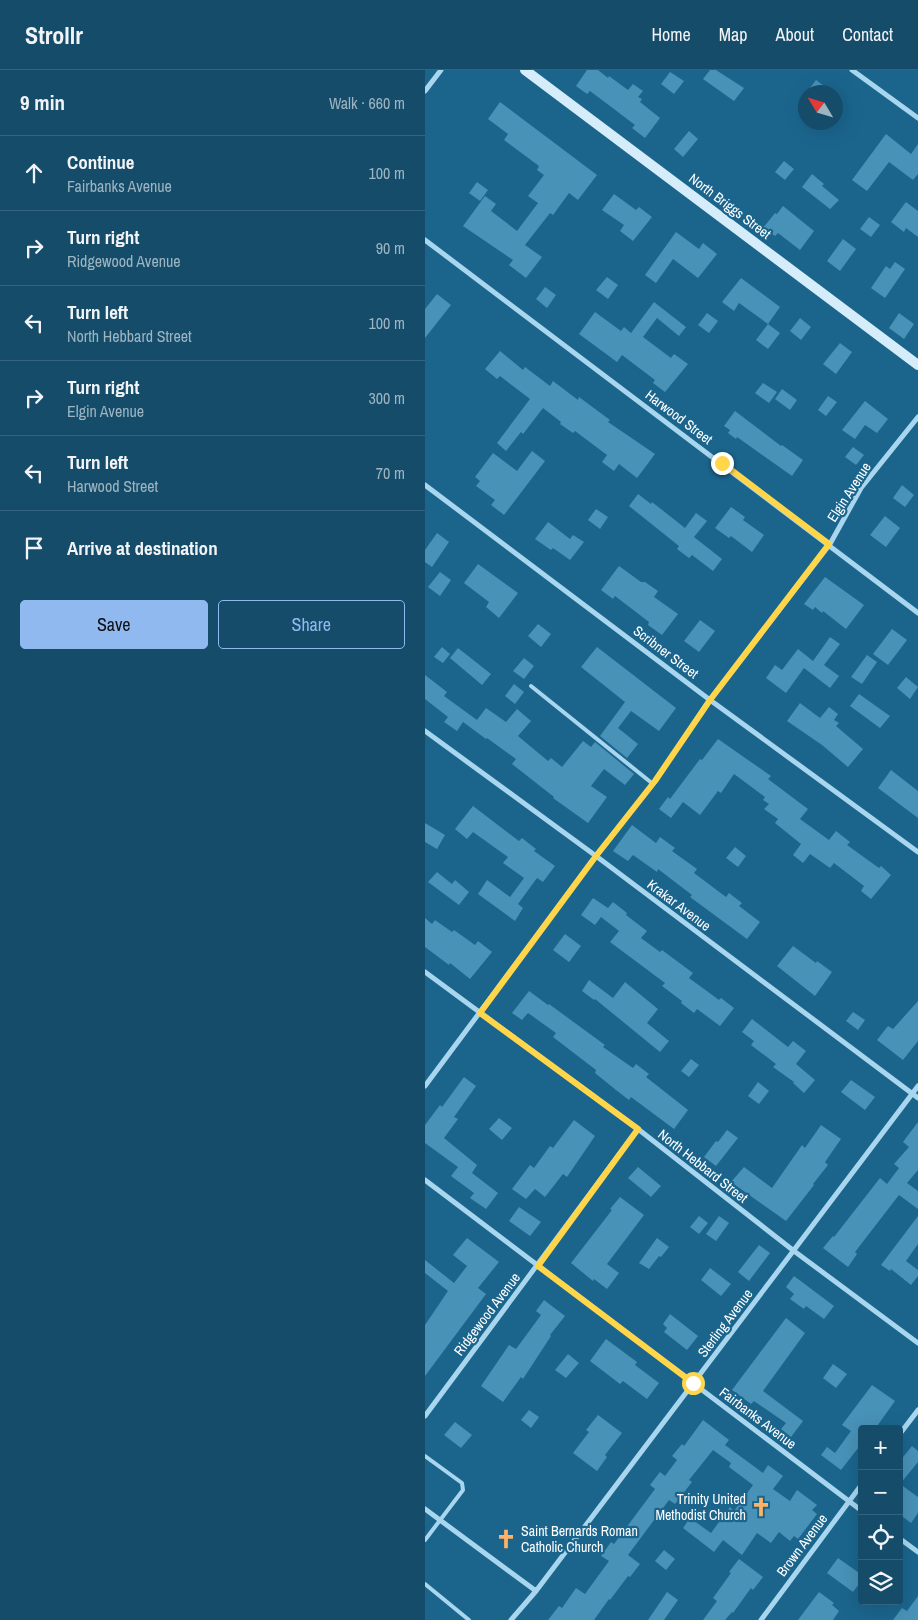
<!DOCTYPE html>
<meta charset="utf-8">
<style>
body{margin:0;font-family:"Archivo Narrow",sans-serif;background:#215672;color:#f1f3f6}
.controls{position:absolute;right:15px;bottom:15px;display:grid;overflow:hidden;border-radius:5px;box-shadow:0 5px 20px #0002}
.controls button{width:45px;height:45px;display:grid;place-items:center;padding:0;border:0;border-bottom:1px solid #33637e;background:#144c6a;color:#f1f3f6;font:25px sans-serif}
.compass{position:absolute;left:373px;top:15px;width:45px;height:45px;border-radius:50%;background:#144c6a;box-shadow:0 5px 20px #0002;rotate:308deg}
.stop{position:absolute;width:15px;height:15px;margin:-11px;border:4px solid #ffd54a;border-radius:50%;background:#fff}
.stop.end{background:#ffd54a;border-color:#fff;box-shadow:0 1px 5px #0008}
.list{margin:0;padding:0;list-style:none}
h2{display:flex;justify-content:space-between;align-items:center;height:65px;margin:0;padding:0 20px;font-size:21px}
h2 small{font-size:16px;font-weight:400;color:#9db4c1}
.list li{display:grid;grid-template-columns:32px 1fr auto;gap:15px;align-items:center;box-sizing:border-box;height:75px;padding:0 20px;border-top:1px solid #33637e}
.list b{display:block;font-size:19px;white-space:nowrap}
.list p{margin:0;font-size:16px;white-space:nowrap;color:#9db4c1}
.list em{font-size:16px;font-style:normal;color:#9db4c1}
.actions{display:flex;gap:10px;padding:15px 20px}
.actions a{flex:1;padding:11px 0;border:1px solid #90b9f0;border-radius:5px;text-align:center;font-size:18px;color:#90b9f0}
.actions .main{background:#90b9f0;color:#111}
.icon{flex:none;width:28px;height:28px;fill:none;stroke:currentColor;stroke-width:2;stroke-linecap:round;stroke-linejoin:round}
.map{position:relative;flex:none;width:493px;height:1550px;overflow:hidden}
header{display:flex;align-items:center;gap:30px;box-sizing:border-box;height:70px;padding:0 25px;background:#144c6a;border-bottom:1px solid #33637e}
header strong{font-size:24px}
nav{display:flex;gap:28px;margin-inline-start:auto;font-size:18px}
main{display:flex}
aside{flex:1;background:#144c6a}
.map>svg:first-child{display:block}
.building{fill:#4891b7}
.lines{fill:none;stroke-linecap:round;stroke-linejoin:round}
.lane{stroke:#a8d6ee;stroke-width:4}
.street{stroke:#a8d6ee;stroke-width:5}
.secondary{stroke:#d5edfa;stroke-width:10}
.route{stroke:#ffd54a;stroke-width:6}
.labels{text-anchor:middle;dominant-baseline:central;stroke-width:4.5;stroke-linejoin:round;paint-order:stroke}
.street-label{font-size:14px;fill:#fff;stroke:#1b658d}
.poi-label{font-size:14px;fill:#fff;stroke:#1b658d;text-anchor:end}
</style>
<header>
<strong>Strollr</strong>
<nav><a>Home</a><a>Map</a><a>About</a><a>Contact</a></nav>
</header>
<main>
<aside>
<h2>9 min<small>Walk · 660 m</small></h2>
<ul class="list">
<li><svg class="icon" aria-label="ahead" viewBox="0 0 24 24"><path d="M12 20V5M6 11l6-6 6 6"/></svg><div><b>Continue</b><p>Fairbanks Avenue</p></div><em>100 m</em></li>
<li><svg class="icon" aria-label="right" viewBox="0 0 24 24"><path d="M7 20v-9h11M14 6l5 5-5 5"/></svg><div><b>Turn right</b><p>Ridgewood Avenue</p></div><em>90 m</em></li>
<li><svg class="icon" aria-label="left" viewBox="0 0 24 24"><path d="M17 20v-9H6M10 6l-5 5 5 5"/></svg><div><b>Turn left</b><p>North Hebbard Street</p></div><em>100 m</em></li>
<li><svg class="icon" aria-label="right" viewBox="0 0 24 24"><path d="M7 20v-9h11M14 6l5 5-5 5"/></svg><div><b>Turn right</b><p>Elgin Avenue</p></div><em>300 m</em></li>
<li><svg class="icon" aria-label="left" viewBox="0 0 24 24"><path d="M17 20v-9H6M10 6l-5 5 5 5"/></svg><div><b>Turn left</b><p>Harwood Street</p></div><em>70 m</em></li>
<li><svg class="icon" aria-label="arrive" viewBox="0 0 24 24"><path d="M6 21V4h12l-3 4 3 4H6"/></svg><div><b>Arrive at destination</b></div></li>
</ul>
<div class="actions"><a class="main">Save</a><a>Share</a></div>
</aside>
<div class="map">
<svg width="493" height="1550" viewBox="0 0 493 1550">
<rect width="100%" height="100%" fill="#1b658d"/>
<path class="building" d="M162,0H173L183,8L184,6L203,20L208,14L218,21L213,27L217,29L215,32L235,48L220,68L207,58L210,55L189,39L165,21L162,24L151,16Z
M285,0H291L319,18L309,31L278,9Z
M245,2L259,11L249,24L236,14Z
M391,10L407,22H382Z
M75,32L172,105L153,130L144,123L128,145L125,143L100,175L117,187L101,208L84,195L88,190L38,156L60,126L71,134L66,141L92,161L113,133L103,126L119,105L112,100L114,96L79,70L83,64L63,49Z
M264,61L273,69L258,87L249,79Z
M461,64L486,84L493,74V104L488,110L464,92L442,121L427,110Z
M359,91L369,99L360,110L350,102Z
M387,104L399,114L397,116L414,130L405,139L377,117Z
M52,112L63,120L55,131L44,123Z
M189,124L211,140L214,137L227,147L208,171L195,161L199,155L177,140Z
M481,132L493,141V167L481,158L479,162L466,152Z
M358,136L389,161L375,180L353,163L350,166L338,158L350,143L352,144Z
M444,147L455,155L446,167L435,159Z
M251,162L274,179L278,173L292,184L273,208L248,189L231,213L220,205Z
M418,169L431,179L415,201L402,191Z
M470,192L480,199L460,228L446,218L461,196L465,199Z
M182,207L193,215L183,229L171,220Z
M316,208L355,237L343,254L314,233L309,241L297,232Z
M120,217L131,225L122,238L111,229Z
M12,224L26,235L0,268V239Z
M229,232L261,257L254,266L232,248L218,267L246,288L249,284L263,294L240,322L228,313L230,310L197,285L192,292L154,264L170,242L196,261L199,257L206,263Z
M282,243L293,251L284,263L273,255Z
M474,243L489,254L479,269L464,258Z
M375,248L386,257L376,270L365,261Z
M343,254L355,263L343,279L331,270Z
M415,273L427,282L411,304L398,294Z
M75,281L98,300L100,297L125,316L128,311L153,330L154,327L185,350L183,352L230,384L212,408L194,394L189,401L177,392L182,385L150,361L148,363L135,354L136,352L118,338L98,364L96,362L81,381L72,373L105,329L75,306L72,309L60,299Z
M338,313L352,322L344,333L330,323Z
M357,319L372,330L365,340L350,329Z
M403,326L412,332L401,346L393,340Z
M440,331L463,349L452,363L440,355L430,369L417,360Z
M310,341L356,376L357,375L378,390L367,406L312,367L311,369L303,363L305,360L299,356Z
M428,377L439,385L431,395L420,387Z
M107,381L120,391L79,445L66,435L70,430L51,416L55,411L50,407L68,383L92,401Z
M477,415L489,425L480,437L468,428Z
M213,424L226,434L227,432L260,458L271,443L282,451L269,467L297,489L288,501L267,485L264,488L252,479L254,476L204,436Z
M306,437L320,447L318,450L339,465L327,482L306,466L304,468L290,458Z
M171,439L183,447L175,459L163,450Z
M460,446L475,458L461,477L445,465Z
M123,452L145,469L148,465L159,472L145,490L128,478L126,480L110,469Z
M12,463L24,472L7,497L0,492V480Z
M53,494L93,523L74,548L61,537L64,532L39,513Z
M194,496L216,512H220L233,521L229,527L253,544L237,565L223,555L224,552L190,526L188,529L176,520Z
M15,502L26,510L15,526L3,517Z
M400,507L439,535L421,559L398,541L397,543L390,537L388,540L379,534Z
M275,550L290,561L274,582L259,571Z
M113,554L126,564L116,577L103,566Z
M467,559L482,570L463,595L448,584Z
M405,567L415,574L399,595L414,606L405,618L379,598L361,623L341,608L350,595L357,600L373,579L388,591Z
M17,577L25,584L18,593L9,587Z
M172,577L251,638L234,661L206,641L193,658L213,674L202,688L175,666L200,632L156,597Z
M33,578L66,604L57,615L25,588Z
M442,585L452,592L437,614L426,607Z
M99,588L109,596L99,609L88,601Z
M0,605L22,622L19,626L52,650L61,638L81,652L92,639L106,651L93,666L123,691L126,688L137,697L158,671L166,677L170,672L209,704L200,715L179,699L166,716L182,727L163,753L128,728L129,727L87,694L91,689L62,668L61,669L38,652L32,661L19,652L23,647L0,629Z
M481,607L493,617L485,629L472,618Z
M89,614L99,622L90,634L80,626Z
M434,624L465,646L455,658L425,636Z
M375,633L395,648L404,637L413,644L409,650L414,653L411,656L438,679L423,697L397,675L362,651Z
M293,669L346,706L343,709L383,739L375,749L404,770L411,761L425,772L422,775L454,798L456,796L466,805L446,829L436,821L439,816L409,793L405,798L385,784L378,793L368,785L376,774L350,753L353,749L339,739L344,734L338,730L340,727L309,704L296,723L293,721L275,745L258,732L246,748L234,739L243,727L245,729L275,689L277,690Z
M466,700L493,721V748L453,718Z
M48,736L94,771L97,768L111,779L109,781L130,796L118,812L112,808L93,834L98,838L90,851L53,824L62,810L85,827L99,808L78,793L83,787L48,762L42,769L30,759Z
M0,753L20,765L12,779L0,772Z
M207,755L231,773L235,767L250,778L247,781L272,799L269,803L301,827L304,823L317,833L314,836L335,852L322,869L265,827L267,825L233,799L232,802L208,785L203,791L188,781Z
M310,777L321,786L313,797L301,788Z
M12,802L27,814L30,810L44,822L34,835L3,812Z
M168,828L183,838L188,832L202,843L201,845L222,861L216,868L235,882L237,880L268,903L264,908L294,930L296,928L309,938L295,956L272,939L269,943L256,933L257,931L237,916L240,913L185,872L194,861L176,847L170,855L156,845Z
M0,848L7,854L10,850L27,862L29,860L50,875L53,871L67,882L45,909L25,893L24,895L0,877Z
M140,864L156,876L144,892L128,880Z
M368,876L391,893L392,891L407,902L390,926L352,896Z
M164,910L188,928L200,912L233,939L222,953L244,971L235,982L170,929L169,930L157,921Z
M104,921L123,935L124,934L180,975L178,977L208,998L211,994L224,1004L221,1007L263,1040L249,1059L206,1027L204,1030L191,1020L170,1003L171,1000L128,967L131,963L103,943L97,950L87,943Z
M493,931V971L478,990L452,970L463,956L468,959Z
M428,942L440,950L433,960L421,951Z
M327,949L363,977L368,971L381,981L371,994L390,1010L379,1023L368,1013L369,1012L348,997L351,994L326,975L329,971L317,962Z
M266,989L274,995L264,1007L256,1001Z
M39,1007L51,1016L29,1047L33,1049L19,1068L52,1095L47,1103L73,1123L61,1139L45,1128L49,1123L26,1106L33,1097L0,1073V1055L15,1035L17,1037Z
M426,1010L450,1027L440,1040L416,1022Z
M333,1012L344,1021L334,1034L323,1026Z
M74,1048L87,1058L77,1070L64,1059Z
M149,1050L170,1066L142,1107L138,1104L120,1127L110,1119L101,1129L87,1119L105,1095L109,1098L125,1076L128,1078Z
M493,1052V1100L482,1113L493,1121V1139L474,1125L430,1182L432,1184L423,1197L398,1178L408,1166L409,1167L455,1108L462,1114L474,1098L469,1094L484,1077L478,1072Z
M396,1055L416,1069L400,1092L403,1095L388,1114L389,1115L361,1151L306,1112L319,1097L347,1118L377,1075L380,1078Z
M302,1060L313,1068L291,1096L279,1087L291,1071L293,1072Z
M213,1097L236,1116L226,1127L203,1108Z
M195,1127L219,1145L182,1194L194,1203L182,1219L169,1209L168,1211L146,1193L187,1140L185,1139Z
M94,1137L116,1152L105,1166L84,1151Z
M274,1146L283,1153L274,1164L265,1157Z
M294,1146L304,1153L291,1171L281,1164Z
M493,1146V1174L481,1191L493,1200V1206L486,1215L466,1199L465,1201L456,1195Z
M42,1168L74,1192L53,1218L61,1224L0,1306V1255L23,1221L0,1203V1190L29,1213L42,1196L28,1185Z
M232,1168L244,1177L236,1187L234,1186L224,1199L214,1193Z
M334,1175L345,1183L324,1211L313,1202Z
M285,1198L306,1214L296,1226L276,1210Z
M369,1206L409,1236L399,1249L381,1236L379,1239L365,1229L369,1224L361,1217Z
M119,1230L140,1246L125,1265L126,1266L98,1309L96,1307L78,1332L56,1316L84,1275L91,1279L116,1245L111,1241Z
M245,1244L273,1266L262,1280L239,1262L242,1258L238,1254Z
M361,1248L380,1263L338,1321L378,1351L366,1367L356,1359L361,1353L329,1331L326,1334L307,1320Z
M181,1269L212,1292L210,1295L234,1313L222,1329L198,1311L195,1314L165,1291Z
M143,1284L154,1293L141,1308L130,1300Z
M408,1294L422,1304L411,1318L398,1308Z
M447,1315L470,1331L450,1359H437V1373L416,1400L396,1385L402,1377L410,1383L426,1361L417,1355Z
M104,1340L114,1347L106,1358L96,1350Z
M173,1345L197,1363L180,1385L182,1387L172,1401L148,1383L164,1362L161,1360Z
M278,1350L304,1370L300,1375L338,1403L343,1395L358,1406L348,1419L365,1431L372,1420L392,1435L387,1440L392,1444L373,1469L369,1466L365,1471L354,1462L346,1473L332,1463L317,1485L298,1470L289,1482L258,1458L265,1448L286,1463L305,1437L309,1441L328,1415L304,1397L306,1393L288,1380L264,1410L267,1412L250,1434L244,1430L203,1485L215,1494L205,1507L203,1506L185,1530L184,1529L169,1550H123L134,1536L137,1538L151,1518L160,1524L184,1491L176,1486L186,1472L189,1474L230,1419L225,1415L235,1402L240,1406L252,1390L247,1386L257,1374L259,1376Z
M30,1352L47,1365L36,1378L19,1365Z
M487,1376L493,1381V1392L475,1414L493,1427V1443L486,1453L474,1444V1392Z
M239,1480L250,1489L241,1500L230,1491Z
M413,1488L437,1505V1510L428,1522L402,1503Z
M314,1489L338,1507L328,1520L326,1518L308,1543L307,1542L300,1550H278L292,1531L288,1528L306,1503L304,1502Z
M242,1522L253,1530L239,1550H223Z
M394,1522L409,1533L407,1535L414,1541L408,1550H373Z
M493,1526V1550H468L477,1538L482,1541Z"/>
<g class="lines">
<path class="lane" d="M106,616L228,714
M0,1386L37,1413L38,1420L0,1470
M0,1514L44,1550"/>
<path class="street" d="M427,0L493,48
M0,21L16,0
M0,170L493,543
M0,415L285,630L493,782
M0,661L171,786L493,1028
M0,902L213,1059L369,1181L493,1273
M0,1016L171,786L230,711L285,630L405,474L436,418L493,347
M0,1110L437,1441
M0,1346L213,1059
M474,1365L493,1340
M0,1439L111,1521
M474,1468L493,1482
M86,1550L111,1521L493,1016
M336,1550L437,1414"/>
<path class="secondary" d="M100,0L493,295"/>
</g>
<g class="lines">
<path class="route" d="M268,1313L113,1196L213,1059L55,943L171,786L230,711L285,630L404,474L297,393"/>
</g>
<defs>
<symbol id="church-bare" viewBox="-9 -9 18 18"><path d="M-1.2-6h2.4v3.5h3.3v2.4h-3.3V6h-2.4V-.1h-3.3v-2.4h3.3Z" fill="#ffb265" stroke="#1b658d" stroke-width="2.5" paint-order="stroke"/></symbol>
</defs>
<g fill-rule="evenodd">
<use href="#church-bare" x="322" y="1423" width="28" height="28"/>
<use href="#church-bare" x="67" y="1455" width="28" height="28"/>
</g>
<g class="labels">
<g class="street-label">
<text transform="translate(305 136) rotate(37)">North Briggs Street</text>
<text transform="translate(254 347) rotate(37)">Harwood Street</text>
<text transform="translate(424 422) rotate(-57)">Elgin Avenue</text>
<text transform="translate(241 582) rotate(37)">Scribner Street</text>
<text transform="translate(254 835) rotate(37)">Krakar Avenue</text>
<text transform="translate(278 1096) rotate(38)">North Hebbard Street</text>
<text transform="translate(62 1244) rotate(-53)">Ridgewood Avenue</text>
<text transform="translate(300 1253) rotate(-53)">Sterling Avenue</text>
<text transform="translate(333 1348) rotate(37)">Fairbanks Avenue</text>
<text transform="translate(377 1475) rotate(-53)">Brown Avenue</text>
</g>
<g class="poi-label">
<text x="321" y="1429">Trinity United<tspan x="321" dy="16">Methodist Church</tspan></text>
<text x="96" y="1461" text-anchor="start">Saint Bernards Roman<tspan x="96" dy="16">Catholic Church</tspan></text>
</g>
</g>
</svg>
<div class="controls">
<button>+</button>
<button>−</button>
<button><svg class="icon" aria-label="locate" viewBox="0 0 24 24"><circle cx="12" cy="12" r="6"/><path d="M12 2v4M12 18v4M2 12h4M18 12h4"/></svg></button>
<button><svg class="icon" aria-label="layers" viewBox="0 0 24 24"><path d="M12 4l9 5-9 5-9-5zM3 14l9 5 9-5"/></svg></button>
</div>
<svg class="compass" viewBox="-18 -18 36 36"><path d="M0-13l5 13h-10z" fill="#e53935"/><path d="M0 13l5-13h-10z" fill="#9db4c1"/></svg>
<div class="stop" style="left:268px;top:1313px"></div>
<div class="stop end" style="left:297px;top:393px"></div>
</div>
</main>
